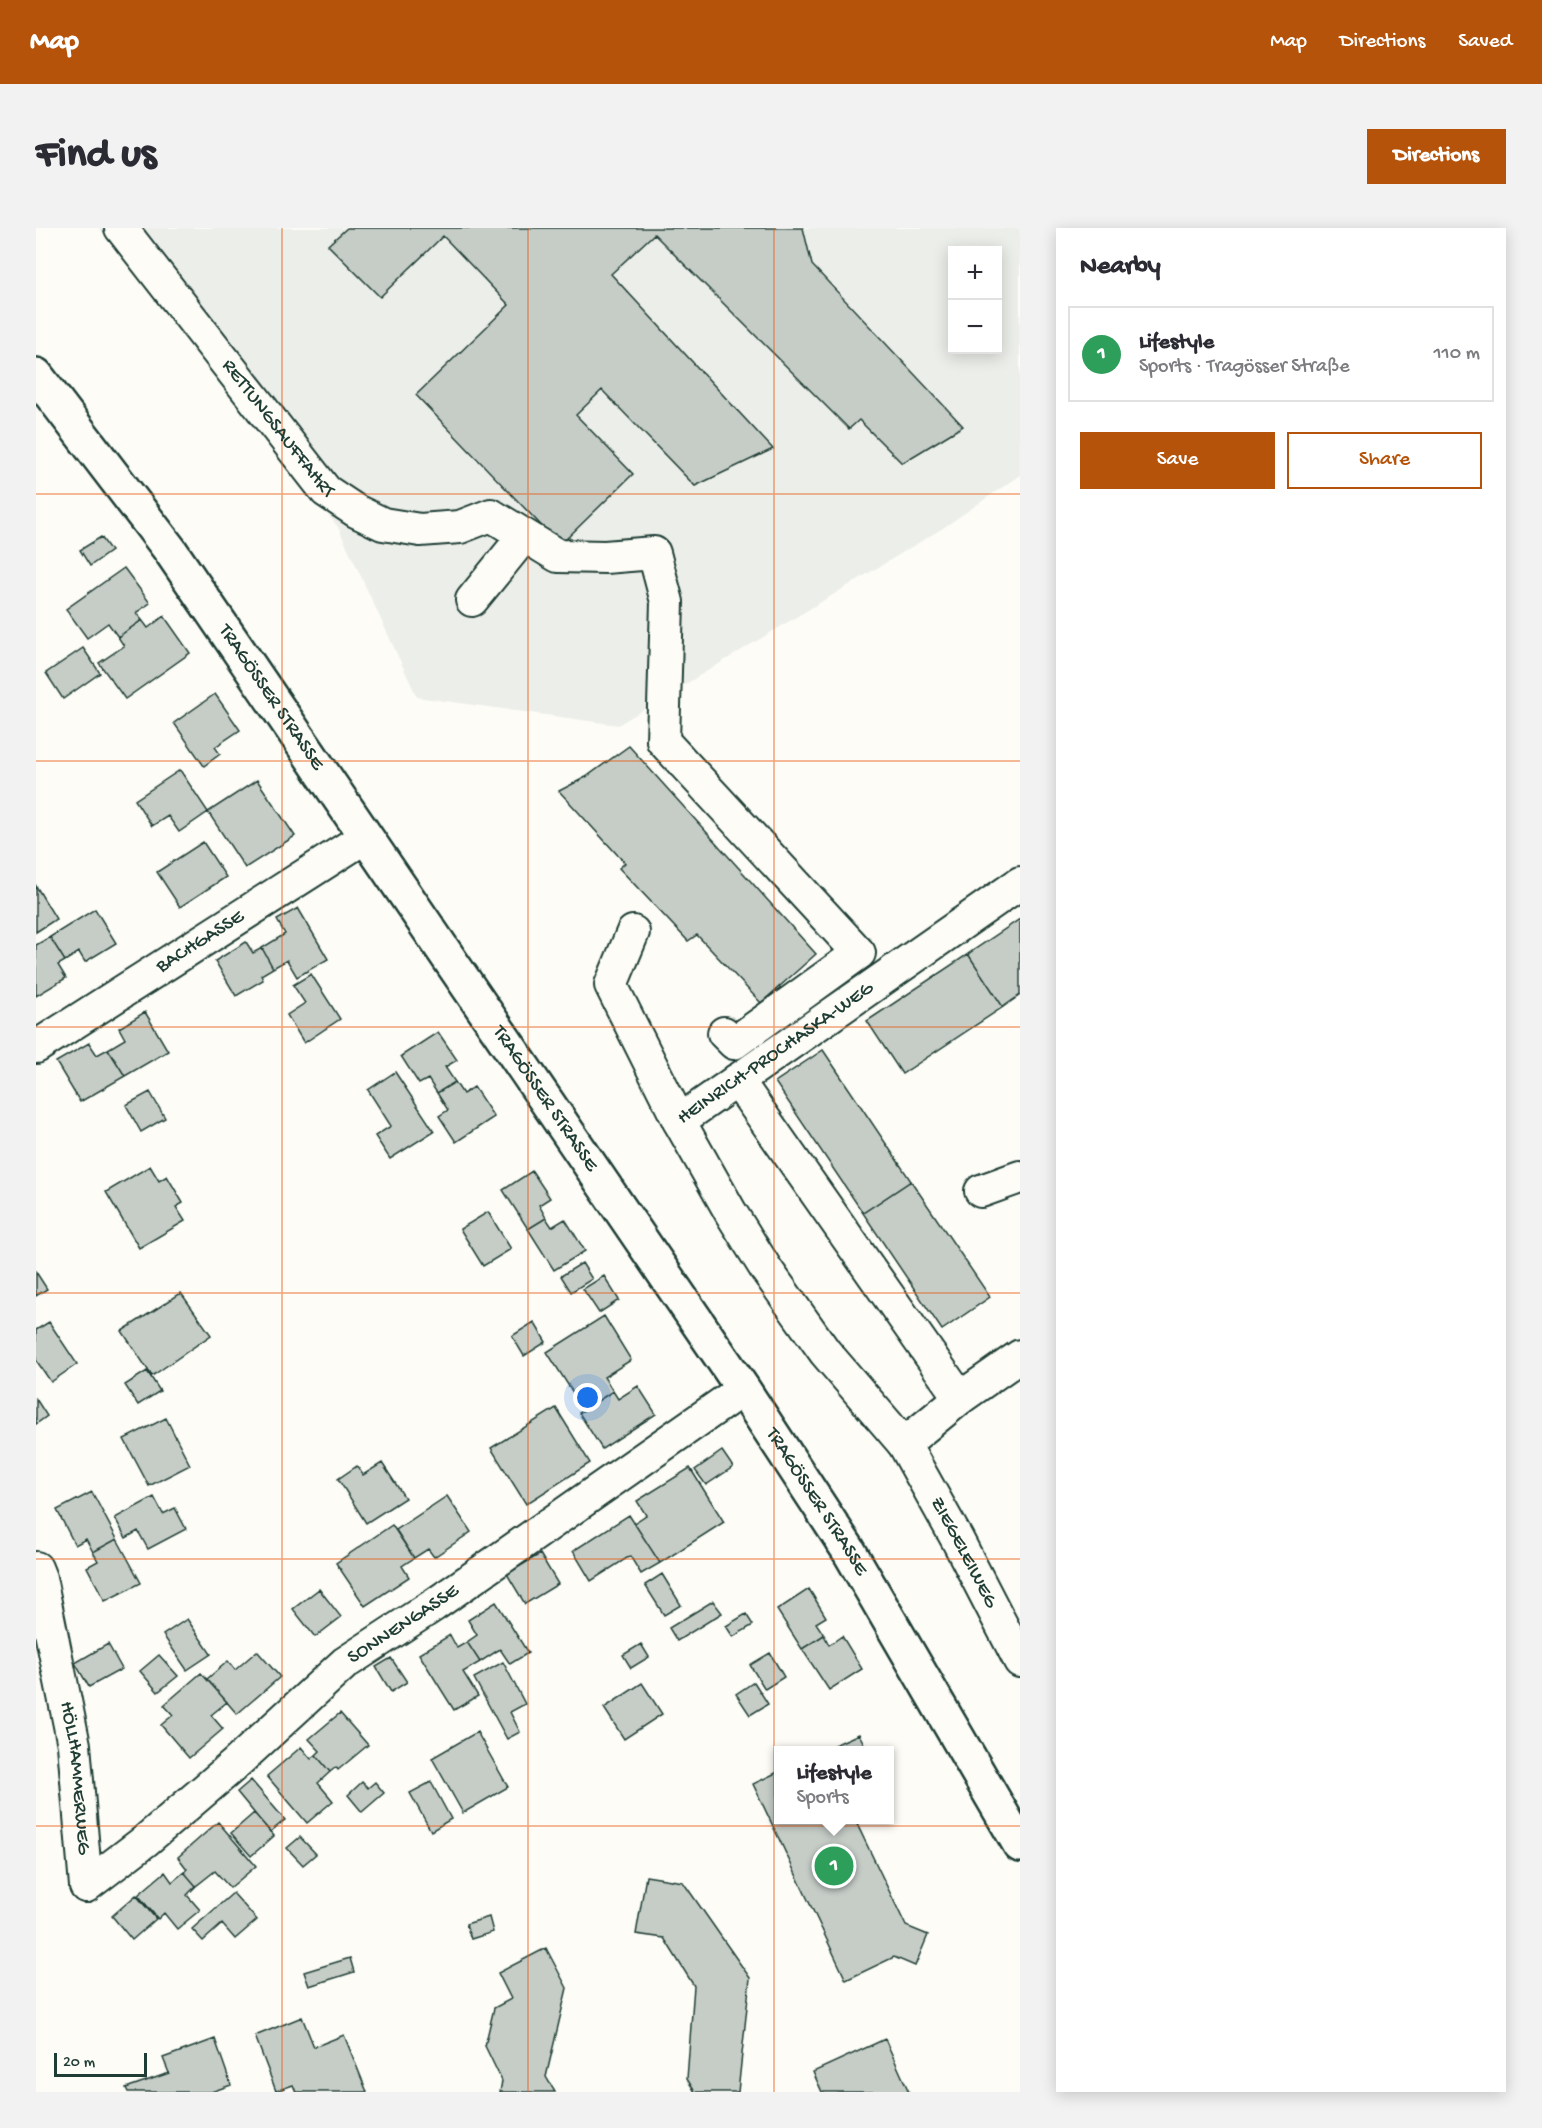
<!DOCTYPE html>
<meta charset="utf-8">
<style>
body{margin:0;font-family:"Gochi Hand",sans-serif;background:#f2f2f3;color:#2b2b33}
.controls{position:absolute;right:18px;top:18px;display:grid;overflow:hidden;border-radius:0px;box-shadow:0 3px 15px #0003}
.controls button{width:54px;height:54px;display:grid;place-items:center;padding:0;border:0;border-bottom:2px solid #e1e1e2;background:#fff;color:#2b2b33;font:30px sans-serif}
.scale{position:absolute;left:18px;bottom:15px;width:93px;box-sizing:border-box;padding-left:6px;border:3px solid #1f3d34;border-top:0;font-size:16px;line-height:21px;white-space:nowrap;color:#1f3d34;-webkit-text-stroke:4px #fdfcf7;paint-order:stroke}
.you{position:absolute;left:552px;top:1170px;width:21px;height:21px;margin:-15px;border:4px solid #fff;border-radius:50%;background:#1a73e8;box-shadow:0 0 0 9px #1a73e833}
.badge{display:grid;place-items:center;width:39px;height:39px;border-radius:50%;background:#b45309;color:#fff;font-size:20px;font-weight:700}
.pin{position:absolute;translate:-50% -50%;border:3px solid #fff;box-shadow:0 2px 6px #0006}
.popup{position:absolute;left:738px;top:1518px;width:120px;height:78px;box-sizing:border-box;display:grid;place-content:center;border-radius:0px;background:#fff;filter:drop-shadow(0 2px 4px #0005);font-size:20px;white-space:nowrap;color:#7c7c81}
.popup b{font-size:22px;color:#2b2b33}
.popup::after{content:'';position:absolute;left:50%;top:100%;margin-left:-12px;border:12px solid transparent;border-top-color:#fff}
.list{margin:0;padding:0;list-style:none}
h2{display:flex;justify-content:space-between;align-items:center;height:78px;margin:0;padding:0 24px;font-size:26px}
h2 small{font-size:20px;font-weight:400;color:#7c7c81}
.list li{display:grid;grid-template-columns:39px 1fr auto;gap:18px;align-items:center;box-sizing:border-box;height:96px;margin:0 12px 12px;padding:0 12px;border:2px solid #e1e1e2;border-radius:0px}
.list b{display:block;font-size:22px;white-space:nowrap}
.list p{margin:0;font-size:20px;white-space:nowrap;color:#7c7c81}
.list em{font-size:20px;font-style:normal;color:#7c7c81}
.actions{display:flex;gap:12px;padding:18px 24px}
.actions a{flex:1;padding:14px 0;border:2px solid #b45309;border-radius:0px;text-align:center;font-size:21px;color:#b45309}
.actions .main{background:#b45309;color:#fff}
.map{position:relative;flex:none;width:984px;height:1864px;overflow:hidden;border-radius:0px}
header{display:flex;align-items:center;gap:36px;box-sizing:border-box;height:84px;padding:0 30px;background:#b45309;color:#fff}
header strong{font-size:28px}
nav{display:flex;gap:33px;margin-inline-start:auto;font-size:21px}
.intro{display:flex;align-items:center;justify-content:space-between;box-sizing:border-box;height:144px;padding:0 36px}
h1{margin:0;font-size:42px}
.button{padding:15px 27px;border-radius:0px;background:#b45309;color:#fff;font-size:21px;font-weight:700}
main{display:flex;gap:36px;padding:0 36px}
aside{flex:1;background:#fff;border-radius:0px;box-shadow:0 3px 15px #0003}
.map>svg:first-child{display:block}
.built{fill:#eceee9;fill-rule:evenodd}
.building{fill:#c6cdc7;stroke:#1f3d34;stroke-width:1.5}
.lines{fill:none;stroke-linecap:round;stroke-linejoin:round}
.minor-casing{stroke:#1f3d34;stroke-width:36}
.major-casing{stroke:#1f3d34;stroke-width:38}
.minor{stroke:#fdfcf7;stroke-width:32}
.major{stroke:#fdfcf7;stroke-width:33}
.grid{fill:none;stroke:#e8590c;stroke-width:1.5;stroke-opacity:0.55}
.labels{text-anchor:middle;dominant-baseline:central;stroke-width:4.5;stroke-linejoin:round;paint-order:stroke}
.street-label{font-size:20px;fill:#1f3d34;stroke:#fdfcf7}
</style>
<header>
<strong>Map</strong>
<nav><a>Map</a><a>Directions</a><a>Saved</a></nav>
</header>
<div class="intro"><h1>Find us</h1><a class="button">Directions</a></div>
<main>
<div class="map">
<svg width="984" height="1864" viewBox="0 0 984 1864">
<rect width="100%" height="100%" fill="#fdfcf7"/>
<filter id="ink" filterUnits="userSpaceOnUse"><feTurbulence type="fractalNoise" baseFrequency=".0167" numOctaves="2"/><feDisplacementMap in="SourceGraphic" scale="12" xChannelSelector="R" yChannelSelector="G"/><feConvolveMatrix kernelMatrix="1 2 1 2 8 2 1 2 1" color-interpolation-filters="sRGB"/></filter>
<g filter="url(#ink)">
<path class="built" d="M63,0H984V247L907,300L582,497L381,469L302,299L187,157L89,28ZM916,22H962V122H916Z"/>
<path class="building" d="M311,0H767L776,37L927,198L866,235L823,192L813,201L618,6L575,46L737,221L659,258L566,162L540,187L597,246L524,317L380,167L473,77L407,8L344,69L292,17Z
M65,309L75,323L54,338L44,322Z
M88,340L114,375L100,385L106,392L82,409L72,395L51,410L30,381Z
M128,388L154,425L89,471L63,435L88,418L82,409L106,392L112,400Z
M47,420L64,445L27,471L10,445Z
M179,466L204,502L179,519L184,526L168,538L138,495Z
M593,518L780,726L725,775L661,707L652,713L583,640L589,635L523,563L550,549Z
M144,542L172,584L143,604L132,588L116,598L99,572Z
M221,552L259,608L209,640L172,584Z
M167,614L190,649L144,679L121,644Z
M0,658L20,691L0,704Z
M262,680L292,731L261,749L251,732L237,740L226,720L249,706L241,692Z
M59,681L80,715L49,734L43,724L29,733L14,709Z
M984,691V767L967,779L932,726Z
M14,709L29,733L22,737L30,750L0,768V717Z
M210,714L217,725L226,720L237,740L225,747L227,752L200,768L179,733Z
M932,726L967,779L866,846L831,793Z
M275,746L304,791L268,815L251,787L269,775L257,757Z
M109,784L132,823L89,848L72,821L89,811L83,800Z
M402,804L421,832L409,839L419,854L401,865L392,851L383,856L365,828Z
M53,815L61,827L72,821L89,848L44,874L20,834Z
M787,822L875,953L827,985L739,854Z
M359,844L398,903L354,931L339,908L355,898L332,862Z
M419,854L427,866L438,859L458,889L420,914L403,888L412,882L401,865Z
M114,864L129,890L105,904L90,877Z
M114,938L123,953L131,948L147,975L140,979L149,993L103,1020L70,964Z
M496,943L514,970L503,977L510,990L492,1001L467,962Z
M875,953L954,1069L906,1102L827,985Z
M452,984L475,1021L447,1038L424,1001Z
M510,990L516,999L529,991L549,1023L518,1042L492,1001Z
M546,1035L556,1051L535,1064L525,1048Z
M0,1044L11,1061L0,1068Z
M568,1048L583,1072L563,1085L547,1061Z
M145,1065L175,1107L116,1148L86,1103Z
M568,1088L595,1132L568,1149L577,1163L548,1182L511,1124Z
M13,1094L41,1136L15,1154L0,1132V1102Z
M498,1094L510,1114L488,1128L476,1108Z
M111,1143L124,1163L102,1177L89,1157Z
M602,1158L620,1186L566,1221L543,1185L577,1163L582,1171Z
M0,1171L11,1188L0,1196Z
M520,1180L554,1235L490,1276L455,1220Z
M130,1190L154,1237L113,1258L88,1211Z
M686,1223L697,1239L670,1257L659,1242Z
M346,1235L369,1270L330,1295L302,1251L321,1238L327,1247Z
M654,1240L688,1294L624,1335L598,1295L610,1287L601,1273Z
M56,1264L81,1311L57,1324L50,1311L39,1317L21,1282Z
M411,1268L435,1304L398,1329L392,1321L378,1330L360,1302Z
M118,1269L127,1286L139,1280L150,1301L112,1321L102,1303L90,1310L79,1290Z
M593,1287L624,1335L605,1346L594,1328L555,1353L537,1323Z
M356,1297L378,1330L366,1338L373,1349L329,1378L300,1335Z
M81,1311L105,1355L69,1373L51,1339L62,1333L57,1324Z
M504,1326L522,1356L489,1376L471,1346Z
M626,1346L645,1377L628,1387L609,1357Z
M283,1361L305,1389L279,1409L257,1381Z
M773,1361L790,1389L780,1395L788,1407L766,1421L741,1382Z
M677,1373L686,1385L641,1413L633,1400Z
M460,1374L492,1425L474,1436L464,1421L444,1434L431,1414L441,1407L432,1392Z
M710,1386L717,1397L697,1409L690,1398Z
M151,1391L175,1426L151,1442L127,1407Z
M414,1407L421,1420L431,1414L444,1434L427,1444L442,1468L418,1482L383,1426Z
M788,1407L793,1417L806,1408L826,1441L793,1462L766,1421Z
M72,1416L86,1441L53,1459L39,1435Z
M605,1416L613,1429L595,1440L587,1427Z
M221,1423L244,1449L201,1486L171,1451L192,1433L199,1442Z
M734,1425L748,1449L729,1461L714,1437Z
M123,1427L142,1448L122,1464L104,1443Z
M355,1430L371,1454L355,1464L340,1439Z
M467,1434L489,1476L474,1484L484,1504L471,1511L438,1450Z
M165,1445L191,1474L175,1487L187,1501L153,1530L125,1497L137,1487L128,1477Z
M718,1454L732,1476L714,1487L700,1466Z
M606,1455L626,1486L588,1511L568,1480Z
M304,1485L332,1517L302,1542L300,1539L294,1544L280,1527L284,1523L273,1511Z
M441,1504L472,1559L427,1585L396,1530Z
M823,1506L831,1522H787Z
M265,1519L275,1531L280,1527L294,1544L282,1555L297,1573L271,1595L231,1548Z
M742,1544V1592H819L870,1698L892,1707L879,1738L858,1729L810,1752L717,1556Z
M215,1552L249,1592L234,1604L201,1564Z
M326,1554L332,1560L339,1554L348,1565L326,1584L312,1567Z
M395,1554L415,1591L395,1603L374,1565Z
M218,1585L238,1608L215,1628L195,1605Z
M182,1594L220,1638L194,1660L179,1643L160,1658L148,1644L151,1641L142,1629Z
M264,1609L280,1626L267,1637L251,1620Z
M129,1644L136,1654L148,1644L160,1658L151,1667L164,1682L141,1701L128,1685L122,1691L102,1667Z
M610,1648L647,1654L714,1750L702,1864H659L651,1851L658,1758L628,1710L600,1706Z
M197,1665L221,1692L199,1711L186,1696L167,1713L156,1701Z
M100,1667L120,1691L96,1712L76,1688Z
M453,1689L457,1704L435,1711L430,1696Z
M510,1720L531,1760L510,1849L519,1864H464L466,1853L449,1818L458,1780L475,1771L462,1745Z
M314,1730L318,1744L273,1758L268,1744Z
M266,1789L278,1819L308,1807L331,1864H260L257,1857L240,1863L219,1808Z
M179,1811L195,1857L175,1864H92L90,1860L133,1845L127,1830Z
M849,1811L873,1864H786L777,1844Z"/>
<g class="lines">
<defs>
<g id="minor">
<path id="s1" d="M85,0L290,263L320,283L347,296L384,302L424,299L455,287L522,328L569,329L618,325L631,374L627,513L823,725L698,815L688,805"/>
<path d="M436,372L488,308"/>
<path id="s2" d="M597,704L575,757L643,893L695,985L730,1041L789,1124L868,1216L921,1311L984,1433"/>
<path id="s3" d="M0,819L329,609"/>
<path d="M701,852L924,1170"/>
<path id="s4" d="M643,893L984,655"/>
<path d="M945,963L984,949"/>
<path d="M868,1216L924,1170L984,1128"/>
<path id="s5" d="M0,1340L4,1350L38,1517L50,1658"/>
<path id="s6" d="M50,1658L109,1613L198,1537L309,1435L398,1377L707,1161"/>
</g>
<g id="major">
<path id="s7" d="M0,147L134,322L707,1161L813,1323L984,1617"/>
</g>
</defs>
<use href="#minor" class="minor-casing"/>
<use href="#major" class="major-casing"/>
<use href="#minor" class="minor"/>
<use href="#major" class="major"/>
</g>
</g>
<path class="grid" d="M246,0V1864M492,0V1864M738,0V1864M0,266H984M0,533H984M0,799H984M0,1065H984M0,1331H984M0,1598H984"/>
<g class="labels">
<g class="street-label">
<text stroke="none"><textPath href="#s1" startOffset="255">RETTUNGSAUFFAHRT</textPath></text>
<text stroke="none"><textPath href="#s7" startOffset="399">TRAGÖSSER STRASSE</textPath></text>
<text stroke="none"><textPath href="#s3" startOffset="195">BACHGASSE</textPath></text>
<text stroke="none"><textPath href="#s4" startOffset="118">HEINRICH-PROCHASKA-WEG</textPath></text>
<text stroke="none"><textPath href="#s7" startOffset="885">TRAGÖSSER STRASSE</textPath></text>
<text stroke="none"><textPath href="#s7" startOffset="1371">TRAGÖSSER STRASSE</textPath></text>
<text stroke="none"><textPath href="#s2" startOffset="728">ZIEGELEIWEG</textPath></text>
<text stroke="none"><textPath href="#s6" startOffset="412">SONNENGASSE</textPath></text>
<text stroke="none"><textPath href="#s5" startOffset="214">HÖLLHAMMERWEG</textPath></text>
</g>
</g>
</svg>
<div class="controls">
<button>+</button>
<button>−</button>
</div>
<div class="scale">20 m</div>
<div class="you"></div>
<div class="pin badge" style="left:798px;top:1638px;background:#2e9e5b">1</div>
<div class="popup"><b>Lifestyle</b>Sports</div>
</div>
<aside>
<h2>Nearby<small></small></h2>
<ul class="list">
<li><span class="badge" style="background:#2e9e5b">1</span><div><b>Lifestyle</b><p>Sports · Tragösser Straße</p></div><em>110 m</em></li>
</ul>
<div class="actions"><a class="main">Save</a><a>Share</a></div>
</aside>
</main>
